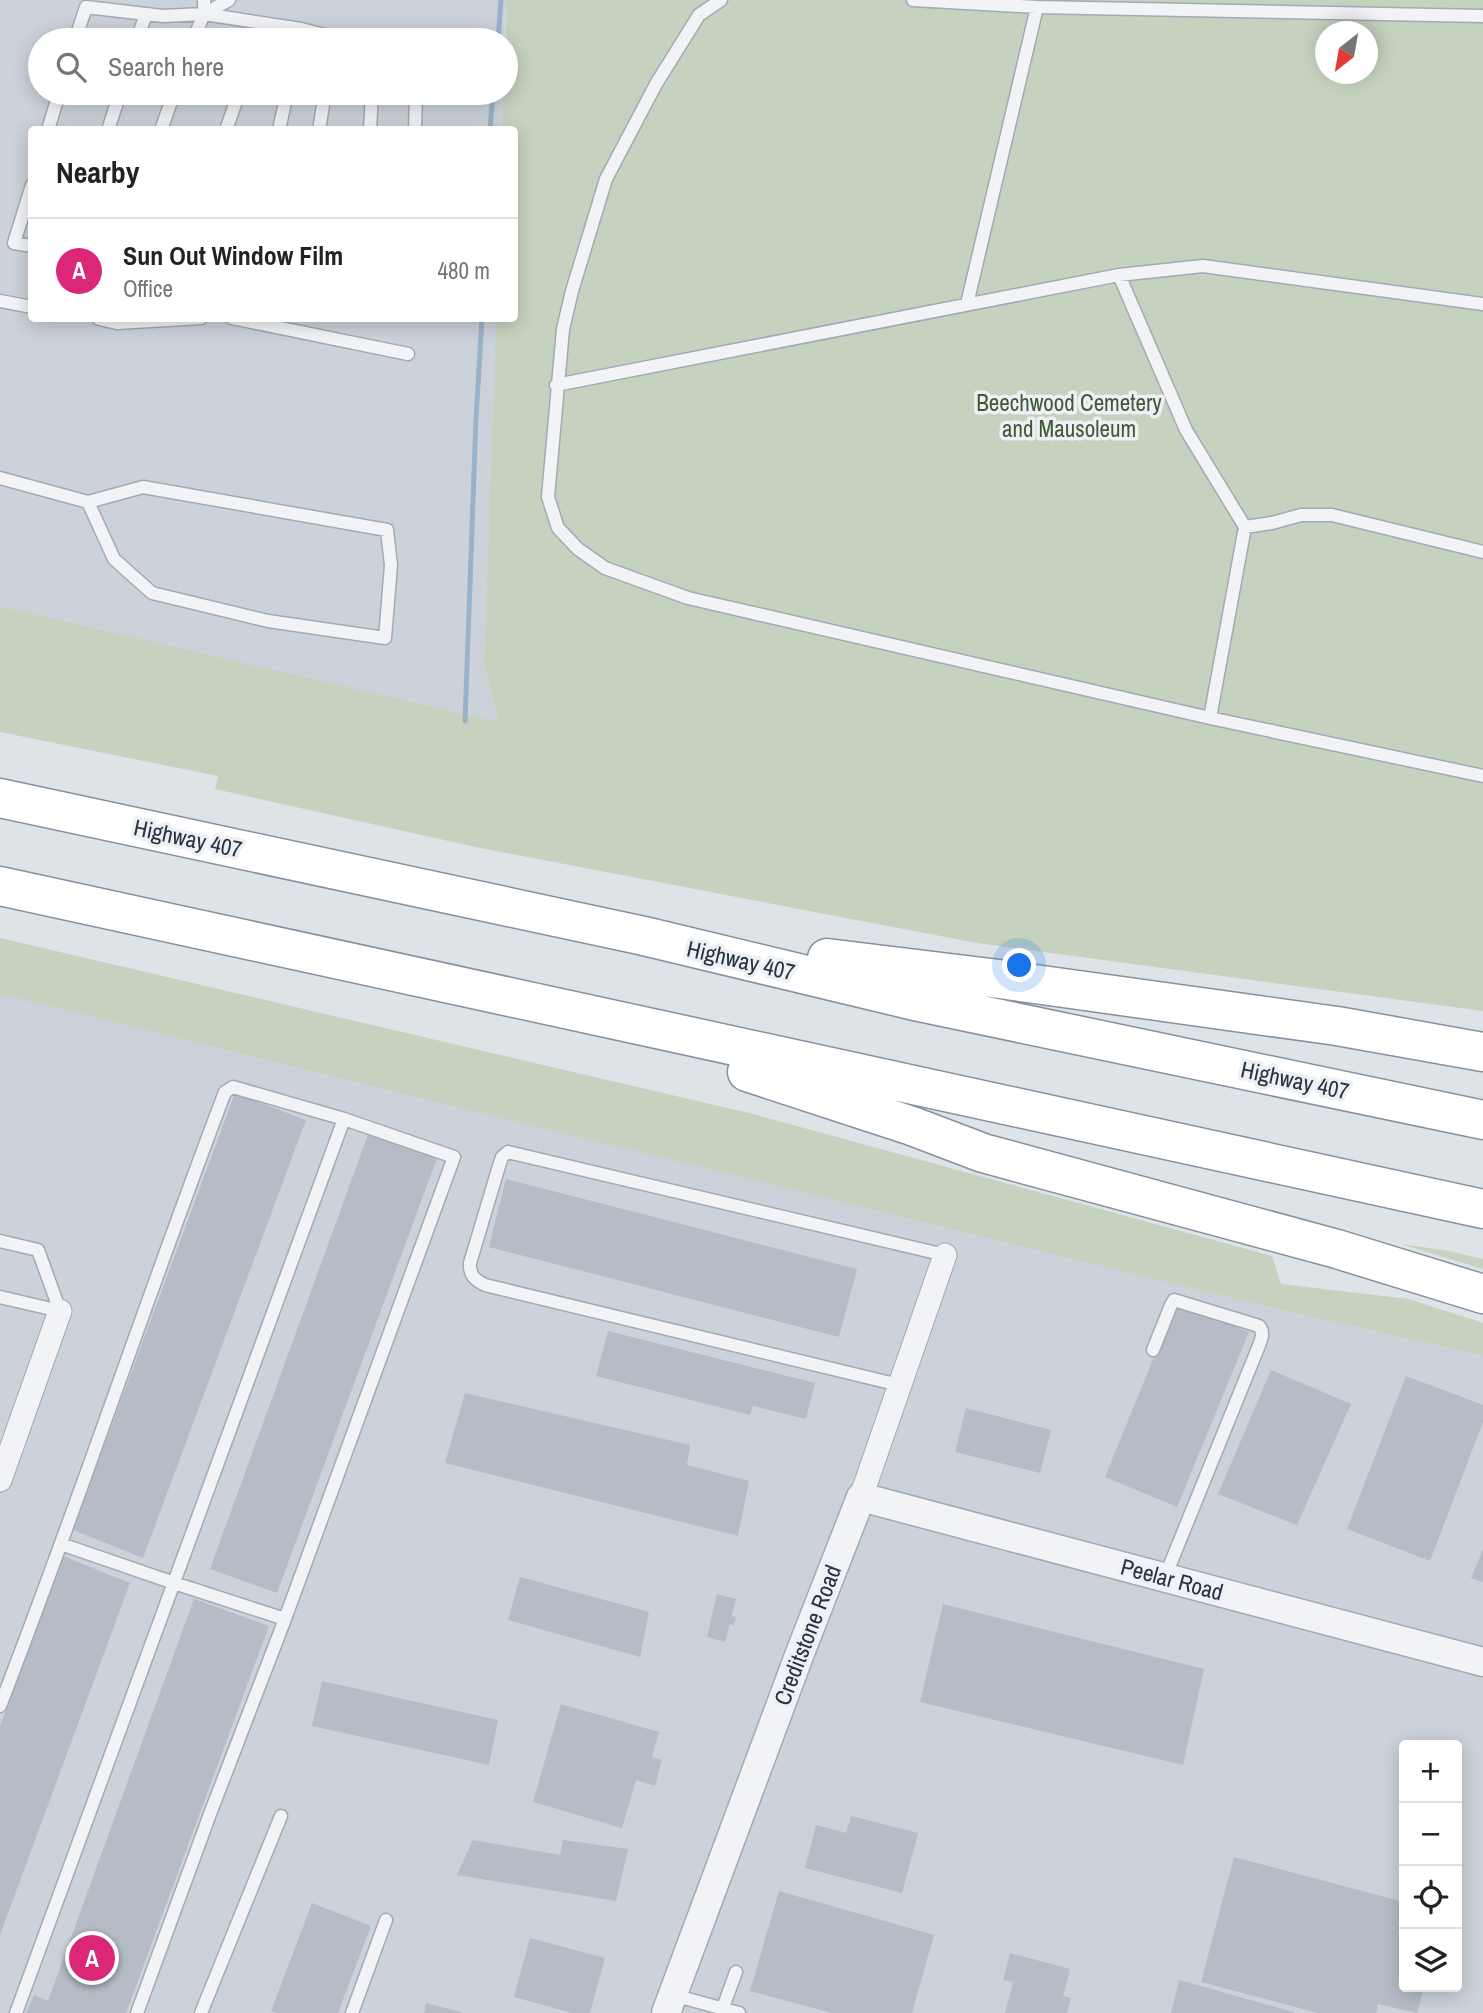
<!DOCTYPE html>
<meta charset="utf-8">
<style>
body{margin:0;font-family:"Archivo Narrow",sans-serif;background:#f2f2f2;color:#222}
.controls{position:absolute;right:21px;bottom:21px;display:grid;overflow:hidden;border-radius:7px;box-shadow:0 4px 18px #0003}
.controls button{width:63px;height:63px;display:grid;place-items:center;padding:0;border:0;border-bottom:2px solid #e0e0e0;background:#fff;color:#222;font:35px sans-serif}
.compass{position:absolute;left:1315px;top:21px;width:63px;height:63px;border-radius:50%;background:#fff;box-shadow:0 4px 18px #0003;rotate:211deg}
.you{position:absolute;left:1020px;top:966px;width:24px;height:24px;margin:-18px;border:5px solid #fff;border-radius:50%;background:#1a73e8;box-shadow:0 0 0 10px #1a73e833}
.badge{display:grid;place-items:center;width:46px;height:46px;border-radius:50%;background:#db2777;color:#fff;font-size:23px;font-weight:700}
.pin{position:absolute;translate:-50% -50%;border:4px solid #fff;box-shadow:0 2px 7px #0006}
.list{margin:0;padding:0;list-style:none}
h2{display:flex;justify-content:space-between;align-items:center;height:91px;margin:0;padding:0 28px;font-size:30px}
h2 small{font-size:23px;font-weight:400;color:#767676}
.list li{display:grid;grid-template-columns:46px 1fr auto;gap:21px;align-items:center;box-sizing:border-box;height:105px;padding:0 28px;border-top:2px solid #e0e0e0}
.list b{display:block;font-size:26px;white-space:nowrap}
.list p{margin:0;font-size:23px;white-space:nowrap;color:#767676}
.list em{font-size:23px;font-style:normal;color:#767676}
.icon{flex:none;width:38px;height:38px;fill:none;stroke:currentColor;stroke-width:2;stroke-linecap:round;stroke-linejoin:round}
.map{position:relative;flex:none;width:1483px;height:2013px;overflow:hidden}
.search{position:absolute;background:#fff;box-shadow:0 4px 18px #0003;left:28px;top:28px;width:490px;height:77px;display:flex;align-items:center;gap:18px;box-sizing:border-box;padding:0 24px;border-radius:38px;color:#767676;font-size:26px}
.panel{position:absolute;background:#fff;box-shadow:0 4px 18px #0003;left:28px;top:126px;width:490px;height:196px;border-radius:7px}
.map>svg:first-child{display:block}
.built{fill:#ccd2da;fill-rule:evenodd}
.green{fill:#c5d2bf;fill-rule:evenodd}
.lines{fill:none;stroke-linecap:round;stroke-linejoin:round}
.stream{stroke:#98b3c9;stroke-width:5}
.building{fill:#b5bcc5}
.service-casing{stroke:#a3aab2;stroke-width:15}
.minor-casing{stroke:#a3aab2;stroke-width:25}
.tertiary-casing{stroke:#a3aab2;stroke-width:31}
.motorway-casing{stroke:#85919f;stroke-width:41}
.service{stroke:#f1f3f6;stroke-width:12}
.minor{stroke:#f1f3f6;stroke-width:23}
.tertiary{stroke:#f1f3f6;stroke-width:28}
.motorway{stroke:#fff;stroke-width:38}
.labels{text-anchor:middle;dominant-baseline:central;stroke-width:7;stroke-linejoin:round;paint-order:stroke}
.park-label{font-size:23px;fill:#3e5b34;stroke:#edf1f6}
.street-label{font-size:23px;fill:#27313f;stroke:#edf1f6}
</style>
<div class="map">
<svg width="1483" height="2013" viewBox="0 0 1483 2013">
<rect width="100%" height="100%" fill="#dee3e8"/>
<path class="built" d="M0,0H506L505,40H40V93H503L502,129L32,130V318L496,319L484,664L498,723L0,606Z
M0,993L1251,1303L1483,1356V2013H0ZM1404,1745H1457V1987H1404Z"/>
<path class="green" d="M506,0H1483V1011L977,943L480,848L215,789L218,776L0,732V606L498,722L484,664L496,319L514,318V130L502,129L503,93H506ZM1326,32H1368V74H1326Z
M0,938L753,1114L1272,1256L1281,1284L1409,1299L1483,1323V1356L1251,1303L0,994Z
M1401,1244L1449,1251L1483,1259V1269Z"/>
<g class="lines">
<path class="stream" d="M498,40L501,0
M490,130L493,93
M465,721L476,418L482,318"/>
</g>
<path class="building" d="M235,1093L306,1120L143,1558L73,1530Z
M369,1132L437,1158L277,1593L210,1569Z
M506,1179L857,1269L839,1337L489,1247Z
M1176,1303L1249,1332L1177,1507L1105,1477Z
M608,1331L815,1383L806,1419L753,1406L750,1415L596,1376Z
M1271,1370L1351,1404L1297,1525L1218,1494Z
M1406,1376L1483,1405V1422L1430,1561L1347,1529Z
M465,1393L690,1445L687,1465L749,1481L738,1536L445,1463Z
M966,1408L1051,1430L1040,1473L955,1452Z
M1483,1549V1582L1471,1578Z
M63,1556L130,1583L0,1935V1726Z
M520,1577L649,1612L640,1657L508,1620Z
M717,1594L736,1599L732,1616L736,1617L734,1625L730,1624L725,1642L707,1637Z
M194,1599L269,1626L126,2013H26L34,1995L48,2001Z
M943,1604L1204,1669L1183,1765L920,1702Z
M322,1681L498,1720L489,1765L312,1726Z
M561,1704L659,1732L652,1757L662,1760L655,1786L636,1780L622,1828L533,1802Z
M851,1816L918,1833L902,1893L805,1868L816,1825L846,1833Z
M473,1840L560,1855L563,1840L628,1849L616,1901L457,1875Z
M1234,1857L1404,1902V1987H1424L1417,2013L1378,2004L1376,2013H1318L1201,1982Z
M779,1891L934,1935L912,2013H832L750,1991Z
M312,1903L371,1926L338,2013H277L271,2011Z
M530,1938L605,1958L590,2013H572L514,1997Z
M1010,1953L1070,1969L1063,1996L1071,1998L1067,2013H1005L1013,1982L1003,1980Z
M1179,1980L1294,2012V2013H1171Z
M426,2003L461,2012V2013H424Z"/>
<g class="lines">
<defs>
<path id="service" d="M721,0L699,15L656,84L606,179L572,291L563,329L548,497L558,528L578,549L605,568L688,598L1210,718
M913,0L1037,7L1483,16
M204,14L229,0
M75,40L86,7L163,16L204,14L301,29L345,40
M137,40L146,14
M193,40L204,14V0
M257,40L262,23
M48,130L59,93
M108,130L120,93
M161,130L174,93
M226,130L239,93
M279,130L287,93
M319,130L325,93
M370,130L372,93
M415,130L416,93
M32,185L14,243L32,246
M1119,275L1186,430L1245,527L1272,523L1301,515H1332L1483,552
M0,301L32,307
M967,304L1037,7
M232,318L408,354
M99,319L117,323L201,318
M556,385L1119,275L1203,266L1483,304
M0,478L88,502L143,487L387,530L391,565L385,638L268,621L152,593L114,559L88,502
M1245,527L1210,718L1483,776
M0,1241L38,1250L60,1311
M0,1297L60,1311
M1153,1350L1171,1305L1174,1300L1259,1326C1265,1333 1261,1340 1258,1348L1165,1577
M899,1385L485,1285C475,1280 469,1275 470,1263L499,1166L502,1157L508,1152L945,1255
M0,1706C79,1503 147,1296 225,1092L233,1087L344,1119L454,1157L285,1619L174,1583L61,1544
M673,1995L739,2013
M16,2013L344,1119
M137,2013L210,1814L285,1619
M201,2013L281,1816
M352,2013L386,1920
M721,2013L736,1972"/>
<path id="minor" d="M0,1480L60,1311
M861,1497L945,1255"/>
<path id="tertiary" d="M666,2013L800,1653L861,1497L1483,1662"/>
<path id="motorway" d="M0,798L644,936L919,1002L1483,1120
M0,886L1483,1209
M827,958L999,979L1337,1026L1483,1052
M747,1072L912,1126L983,1153L1337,1249L1483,1294"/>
</defs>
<use href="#service" class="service-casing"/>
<use href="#minor" class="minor-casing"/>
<use href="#tertiary" class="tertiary-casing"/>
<use href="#motorway" class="motorway-casing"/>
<use href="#service" class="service"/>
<use href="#minor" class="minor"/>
<use href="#tertiary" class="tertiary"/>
<use href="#motorway" class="motorway"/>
</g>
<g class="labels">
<g class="park-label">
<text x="1069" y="402">Beechwood Cemetery<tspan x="1069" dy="26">and Mausoleum</tspan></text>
</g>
<g class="street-label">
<text transform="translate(188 838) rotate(12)">Highway 407</text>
<text transform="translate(741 960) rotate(13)">Highway 407</text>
<text transform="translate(1295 1080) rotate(12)">Highway 407</text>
<text transform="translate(1172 1579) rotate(15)">Peelar Road</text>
<text transform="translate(807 1635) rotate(-69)">Creditstone Road</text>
</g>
</g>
</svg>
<div class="controls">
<button>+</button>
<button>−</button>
<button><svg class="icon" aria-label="locate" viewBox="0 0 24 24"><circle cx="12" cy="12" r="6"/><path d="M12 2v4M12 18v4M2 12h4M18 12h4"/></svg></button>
<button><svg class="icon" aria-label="layers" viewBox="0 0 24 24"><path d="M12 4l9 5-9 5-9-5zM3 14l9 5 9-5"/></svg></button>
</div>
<svg class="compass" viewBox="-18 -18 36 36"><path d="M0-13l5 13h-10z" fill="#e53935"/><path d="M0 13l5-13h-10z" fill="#767676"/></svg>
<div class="you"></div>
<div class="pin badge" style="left:92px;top:1958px">A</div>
<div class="search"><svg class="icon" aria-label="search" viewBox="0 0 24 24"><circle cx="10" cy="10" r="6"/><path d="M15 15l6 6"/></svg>Search here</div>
<section class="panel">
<h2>Nearby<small></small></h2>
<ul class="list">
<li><span class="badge">A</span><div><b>Sun Out Window Film</b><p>Office</p></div><em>480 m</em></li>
</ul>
</section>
</div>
